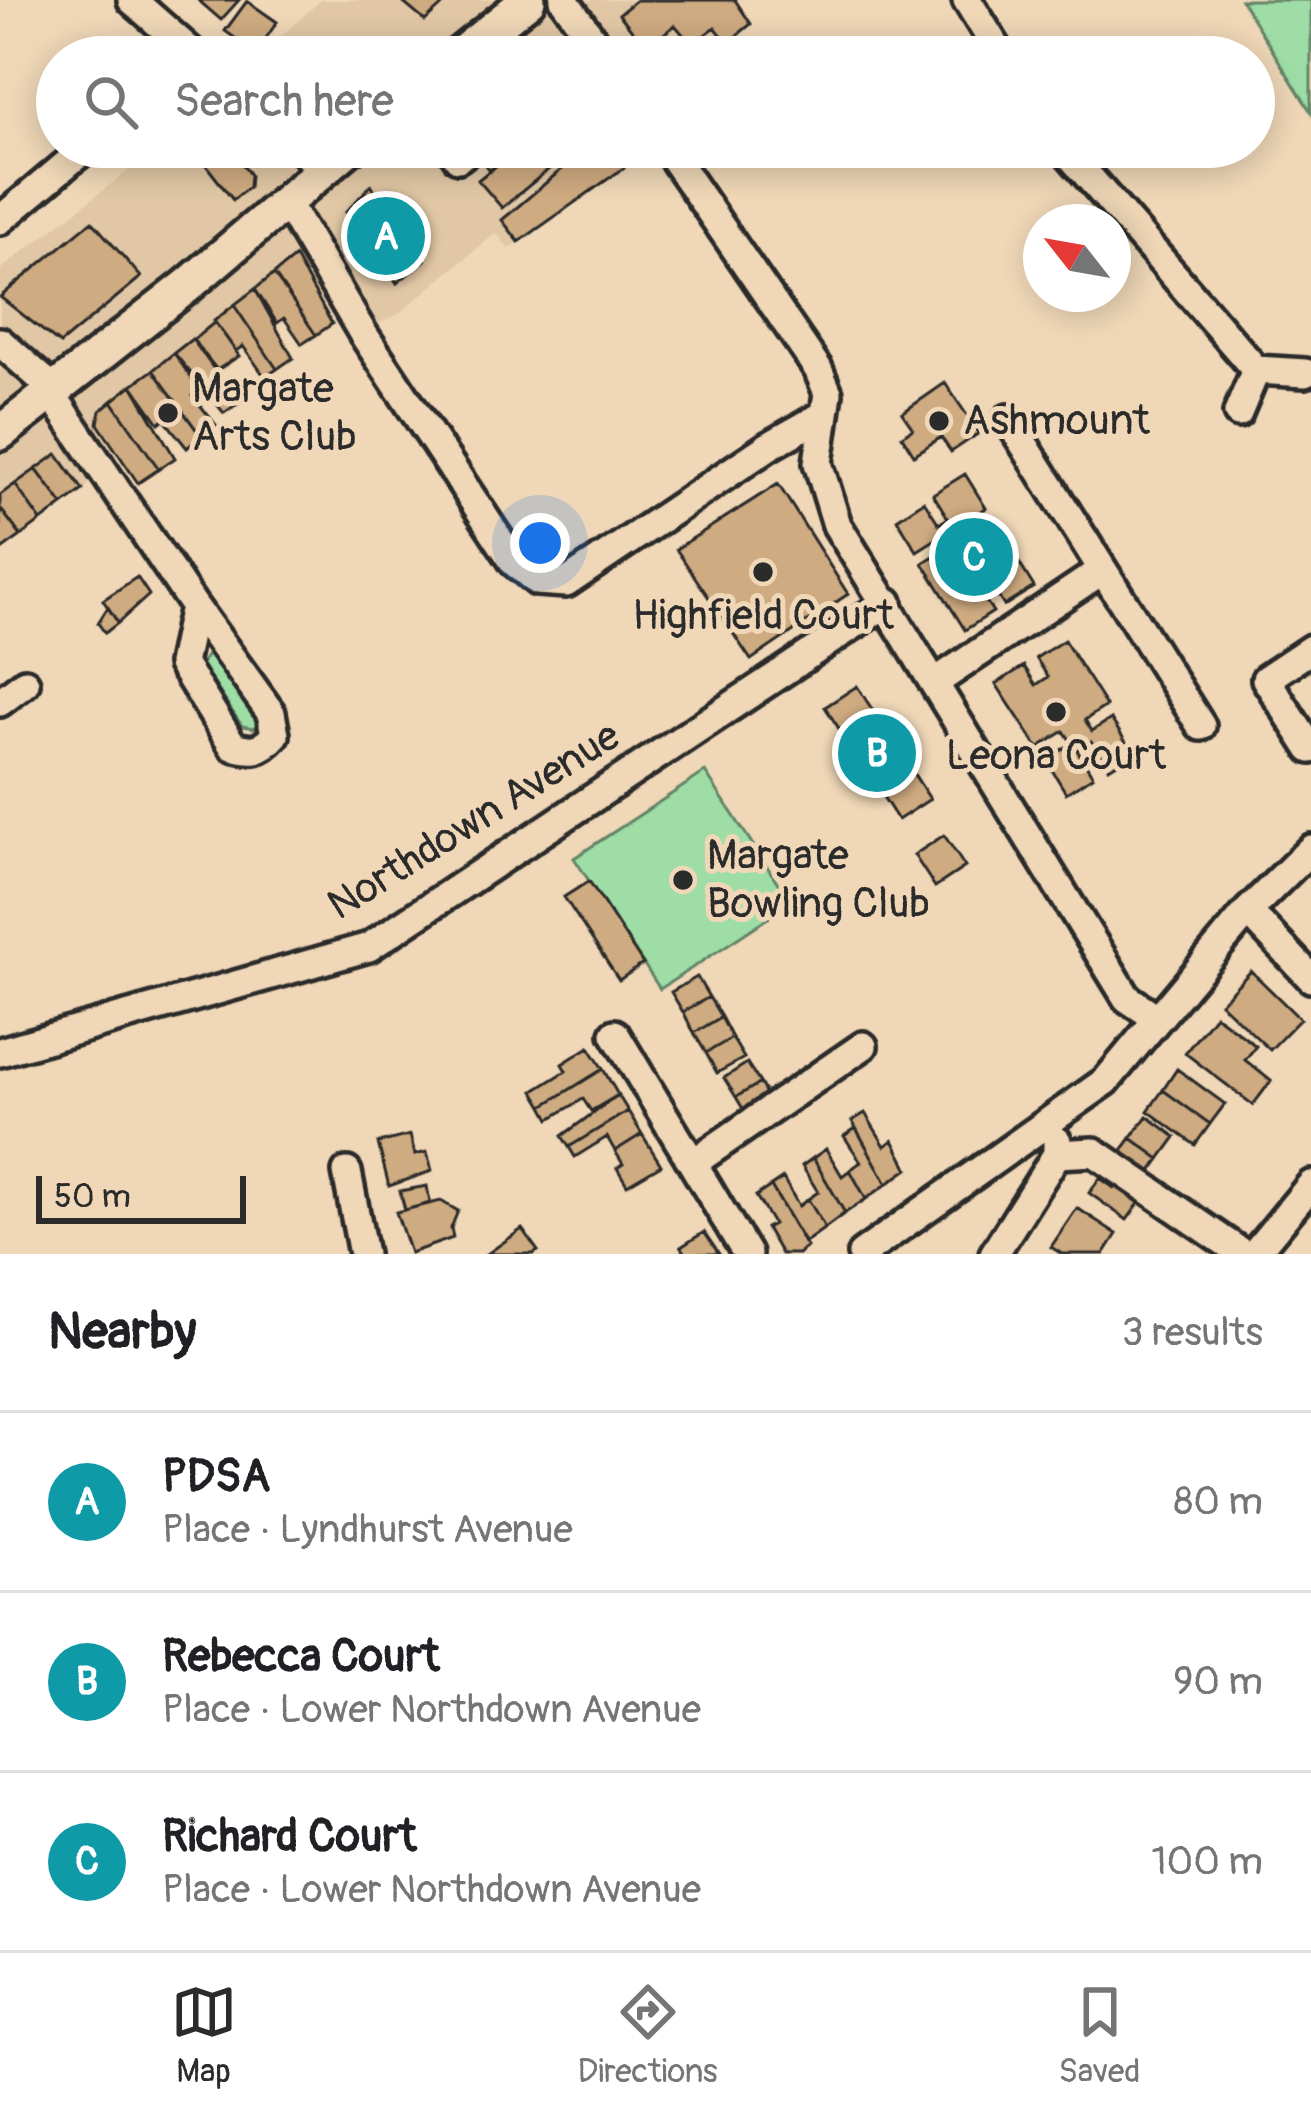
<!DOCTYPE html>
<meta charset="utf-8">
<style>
body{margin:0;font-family:Pangolin,sans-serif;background:#f2f2f2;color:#202124}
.compass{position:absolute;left:1023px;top:204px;width:108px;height:108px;border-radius:50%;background:#fff;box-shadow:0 6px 30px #0003;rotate:301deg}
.scale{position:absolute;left:36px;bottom:30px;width:210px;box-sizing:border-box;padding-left:12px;border:6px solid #2b2b2b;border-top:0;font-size:33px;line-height:42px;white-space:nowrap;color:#2b2b2b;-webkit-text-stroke:9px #efd7b7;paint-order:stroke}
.you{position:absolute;left:540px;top:543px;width:42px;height:42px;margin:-30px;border:9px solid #fff;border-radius:50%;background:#1a73e8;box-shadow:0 0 0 18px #1a73e833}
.badge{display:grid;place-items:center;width:78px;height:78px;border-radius:50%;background:#2b2b2b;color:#fff;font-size:39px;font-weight:700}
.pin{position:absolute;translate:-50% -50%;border:6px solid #fff;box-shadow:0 3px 12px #0006}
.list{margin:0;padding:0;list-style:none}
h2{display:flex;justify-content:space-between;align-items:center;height:156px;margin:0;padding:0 48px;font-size:51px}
h2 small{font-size:39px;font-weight:400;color:#757577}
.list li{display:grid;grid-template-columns:78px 1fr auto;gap:36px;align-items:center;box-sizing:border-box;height:180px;padding:0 48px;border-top:3px solid #e0e0e0}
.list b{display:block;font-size:45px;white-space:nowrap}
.list p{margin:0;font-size:39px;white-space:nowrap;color:#757577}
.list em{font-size:39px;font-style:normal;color:#757577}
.icon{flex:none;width:66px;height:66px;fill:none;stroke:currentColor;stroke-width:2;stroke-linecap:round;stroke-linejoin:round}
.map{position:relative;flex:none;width:1311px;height:1254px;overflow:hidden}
.search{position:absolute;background:#fff;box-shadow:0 6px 30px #0003;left:36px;right:36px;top:36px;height:132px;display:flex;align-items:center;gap:30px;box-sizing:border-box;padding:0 42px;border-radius:66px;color:#757577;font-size:45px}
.sheet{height:696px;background:#fff}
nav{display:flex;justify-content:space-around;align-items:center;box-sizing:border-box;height:168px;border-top:3px solid #e0e0e0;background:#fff;font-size:33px;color:#757577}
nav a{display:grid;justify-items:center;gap:6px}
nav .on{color:#2b2b2b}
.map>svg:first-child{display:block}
.built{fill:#e1c7a5}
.green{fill:#9edda5;stroke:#648468;stroke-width:3}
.building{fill:#cfab81;stroke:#2b2b2b;stroke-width:3}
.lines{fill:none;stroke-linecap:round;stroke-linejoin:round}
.minor-casing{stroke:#2b2b2b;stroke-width:36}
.major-casing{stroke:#2b2b2b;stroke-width:42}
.minor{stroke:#efd7b7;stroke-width:27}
.major{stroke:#efd7b7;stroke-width:33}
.poi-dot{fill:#2b2b2b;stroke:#efd7b7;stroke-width:4.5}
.labels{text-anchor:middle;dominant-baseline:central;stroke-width:10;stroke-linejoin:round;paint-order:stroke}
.poi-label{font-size:42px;fill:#2b2b2b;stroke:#efd7b7;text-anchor:start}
.street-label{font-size:42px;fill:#2b2b2b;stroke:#efd7b7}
</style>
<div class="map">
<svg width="1311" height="1254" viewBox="0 0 1311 1254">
<rect width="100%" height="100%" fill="#efd7b7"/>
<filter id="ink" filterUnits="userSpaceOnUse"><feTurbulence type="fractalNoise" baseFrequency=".00833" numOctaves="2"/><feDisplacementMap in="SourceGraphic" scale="24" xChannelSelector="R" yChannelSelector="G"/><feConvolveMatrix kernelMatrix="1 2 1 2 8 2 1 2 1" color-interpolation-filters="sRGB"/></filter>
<g filter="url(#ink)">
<path class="built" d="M321,0H735L751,24L712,57H258Z
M159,147H632L639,157L509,249L496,233L397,315L349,338L319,294L236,351L239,356L205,387L118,454L83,490L0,551V270Z"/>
<path class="green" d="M1241,0H1311V112Z
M210,650L263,719L260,729L242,726L201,664Z
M705,772L791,903L660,989L574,858Z"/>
<path class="building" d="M198,0H239L221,20Z
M400,0H448L425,21Z
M636,0H735L751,24L728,43L715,27L692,45L675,25L646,48L619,14Z
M247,1L277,22L256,53L225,31Z
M192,147H230L250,175L249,187L233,200Z
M470,147H518L490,171Z
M518,147H549L560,160L502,208L478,180Z
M588,147H611L625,167L519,242L502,220Z
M371,185L425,260L397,283L346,212Z
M92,221L141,277L60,344L0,297Z
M295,257L332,324L316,335L274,274Z
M274,274L316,335L302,344L284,318L277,323L255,289Z
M255,289L293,358L277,369L234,305Z
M234,305L277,369L265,377L243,346L236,351L214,321Z
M215,322L239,356L217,370L193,340Z
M192,339L239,403L224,413L174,353Z
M174,353L200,391L193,396L216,425L201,436L153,370Z
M153,370L201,436L187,448L164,419L159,423L132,385Z
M945,383L979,433L951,452L941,437L914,455L902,436L913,429L902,413Z
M132,385L175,458L159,469L112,401Z
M112,401L159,469L138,483L98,424L100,411Z
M57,454L83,490L63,505L36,469Z
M36,469L63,505L41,521L15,484Z
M965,474L986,508L964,522L971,533L992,519L1034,587L1004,606L991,585L980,592L993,612L965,630L923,563L951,545L944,534L917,551L897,519L924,501L939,524L948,518L933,494Z
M15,484L41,521L21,536L0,508V495Z
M778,484L848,594L751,660L676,549Z
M0,508L21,536L0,551Z
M137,577L149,595L118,623L103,600Z
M108,607L118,623L105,633L98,623Z
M1064,640L1106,706L1085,720L1092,731L1111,719L1133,753L1109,768L1091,741L1077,750L1093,776L1066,793L1046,760L1072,743L1064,731L1038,748L996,684L1024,666L1036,685L1048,677L1036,658Z
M857,686L930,799L898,820L825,707Z
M944,835L965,867L935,887L914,855Z
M589,881L643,964L619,980L564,897Z
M1251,971L1300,1019L1270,1050L1220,1003Z
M697,977L709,997L683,1012L671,992Z
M709,997L721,1017L694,1033L683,1012Z
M1215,1015L1256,1046L1245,1060L1271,1081L1253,1105L1185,1053Z
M721,1017L732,1038L706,1053L694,1033Z
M732,1038L744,1058L717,1073L706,1053Z
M589,1047L603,1069L543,1106L534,1091L566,1071L562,1064Z
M747,1063L760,1083L736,1097L724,1078Z
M603,1069L618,1095L591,1111L583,1099L550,1119L543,1106Z
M1177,1069L1225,1104L1210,1124L1163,1090Z
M760,1083L771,1103L748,1117L736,1097Z
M1163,1090L1210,1124L1195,1145L1148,1111Z
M618,1095L628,1111L569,1147L562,1136Z
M628,1111L642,1134L615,1151L607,1137L575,1157L569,1147Z
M865,1113L885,1146L893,1140L908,1169L887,1184L852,1121Z
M1147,1116L1176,1137L1160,1159L1131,1138Z
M856,1128L887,1184L866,1199L850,1170L861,1162L844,1136Z
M642,1134L661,1165L627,1185L617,1168L623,1164L615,1151Z
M410,1135L415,1155L427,1152L432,1171L389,1186L378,1143Z
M1131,1138L1160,1159L1144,1181L1115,1160Z
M826,1149L842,1176L850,1170L866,1199L845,1213L813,1158Z
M813,1158L845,1213L825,1228L808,1199L818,1192L802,1166Z
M1123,1177L1146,1194L1127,1220L1089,1193L1100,1178L1114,1188Z
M783,1178L799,1206L808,1199L825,1228L804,1243L771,1186Z
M427,1186L430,1203L405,1210L400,1191Z
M771,1186L807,1247L798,1254H781L766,1228L773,1224L756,1196Z
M441,1201L458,1211L451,1228L453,1238L410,1253L396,1212Z
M1077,1208L1117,1234L1104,1254H1062L1051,1247Z
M522,1229L538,1251L533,1254H487Z
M704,1232L719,1254H686L681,1247Z"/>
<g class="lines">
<defs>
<path id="minor" d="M132,0L197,57
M564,0L605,57
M967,0L1002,57
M299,147L322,170
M450,147L458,158L471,148
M666,147L818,369L828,393L818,463L837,525L1127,998L1158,1019
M1063,147L1256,370
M286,202L362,332L514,562L537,581L566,583L769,446L820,417
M0,220L87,147
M0,342L41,378L194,606
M1238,413L1256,370L1305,373
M1008,419L1201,726
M194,606L271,713L275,735C261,751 253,752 233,746L182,664Z
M1311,649L1266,679L1311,749
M937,681L1101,571
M0,702L25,683
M1248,911L1311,978
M615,1034L747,1254
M0,1052L369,947L888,602
M1057,1154L1094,1152L1243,1254
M693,1163L863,1046
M347,1172L363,1254
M862,1254L1106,1081L1248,911L1311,849
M994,1254L1057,1154V1141
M1254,1254L1311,1185"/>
<path id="major" d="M457,57L528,0
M0,433L187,286L350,147"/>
</defs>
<use href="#minor" class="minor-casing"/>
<use href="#major" class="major-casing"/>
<use href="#minor" class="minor"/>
<use href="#major" class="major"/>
</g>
</g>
<g class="poi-dot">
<circle cx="168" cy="413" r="12"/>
<circle cx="939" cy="421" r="12"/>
<circle cx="763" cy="572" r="12"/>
<circle cx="1056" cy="712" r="12"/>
<circle cx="683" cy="880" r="12"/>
</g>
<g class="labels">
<g class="poi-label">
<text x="192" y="389">Margate<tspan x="192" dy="48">Arts Club</tspan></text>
<text x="963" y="421">Ashmount</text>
<text x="763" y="616" text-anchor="middle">Highfield Court</text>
<text x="1056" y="756" text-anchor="middle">Leona Court</text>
<text x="707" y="856">Margate<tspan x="707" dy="48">Bowling Club</tspan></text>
</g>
<g class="street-label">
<text transform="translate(474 821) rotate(-32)">Northdown Avenue</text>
</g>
</g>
</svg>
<svg class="compass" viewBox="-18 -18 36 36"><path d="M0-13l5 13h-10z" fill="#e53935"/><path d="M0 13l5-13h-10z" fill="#757577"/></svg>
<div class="scale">50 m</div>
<div class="you"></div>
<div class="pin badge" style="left:386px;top:236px;background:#0f9aa8">A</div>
<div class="pin badge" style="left:877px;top:753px;background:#0f9aa8">B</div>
<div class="pin badge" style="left:974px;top:557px;background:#0f9aa8">C</div>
<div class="search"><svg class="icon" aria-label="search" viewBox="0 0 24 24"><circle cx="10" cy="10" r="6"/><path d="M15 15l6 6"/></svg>Search here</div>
</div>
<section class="sheet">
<h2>Nearby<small>3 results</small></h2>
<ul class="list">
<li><span class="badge" style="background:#0f9aa8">A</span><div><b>PDSA</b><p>Place · Lyndhurst Avenue</p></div><em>80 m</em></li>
<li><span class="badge" style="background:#0f9aa8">B</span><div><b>Rebecca Court</b><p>Place · Lower Northdown Avenue</p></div><em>90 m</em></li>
<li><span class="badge" style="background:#0f9aa8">C</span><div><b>Richard Court</b><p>Place · Lower Northdown Avenue</p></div><em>100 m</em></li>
</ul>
</section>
<nav>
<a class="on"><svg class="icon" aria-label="map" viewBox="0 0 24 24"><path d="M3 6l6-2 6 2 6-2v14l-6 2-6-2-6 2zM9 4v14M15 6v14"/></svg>Map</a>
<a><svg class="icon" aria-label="directions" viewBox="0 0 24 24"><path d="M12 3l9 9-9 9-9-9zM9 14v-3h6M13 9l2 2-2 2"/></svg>Directions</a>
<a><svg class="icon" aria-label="saved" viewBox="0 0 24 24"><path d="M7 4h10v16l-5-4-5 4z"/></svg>Saved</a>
</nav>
